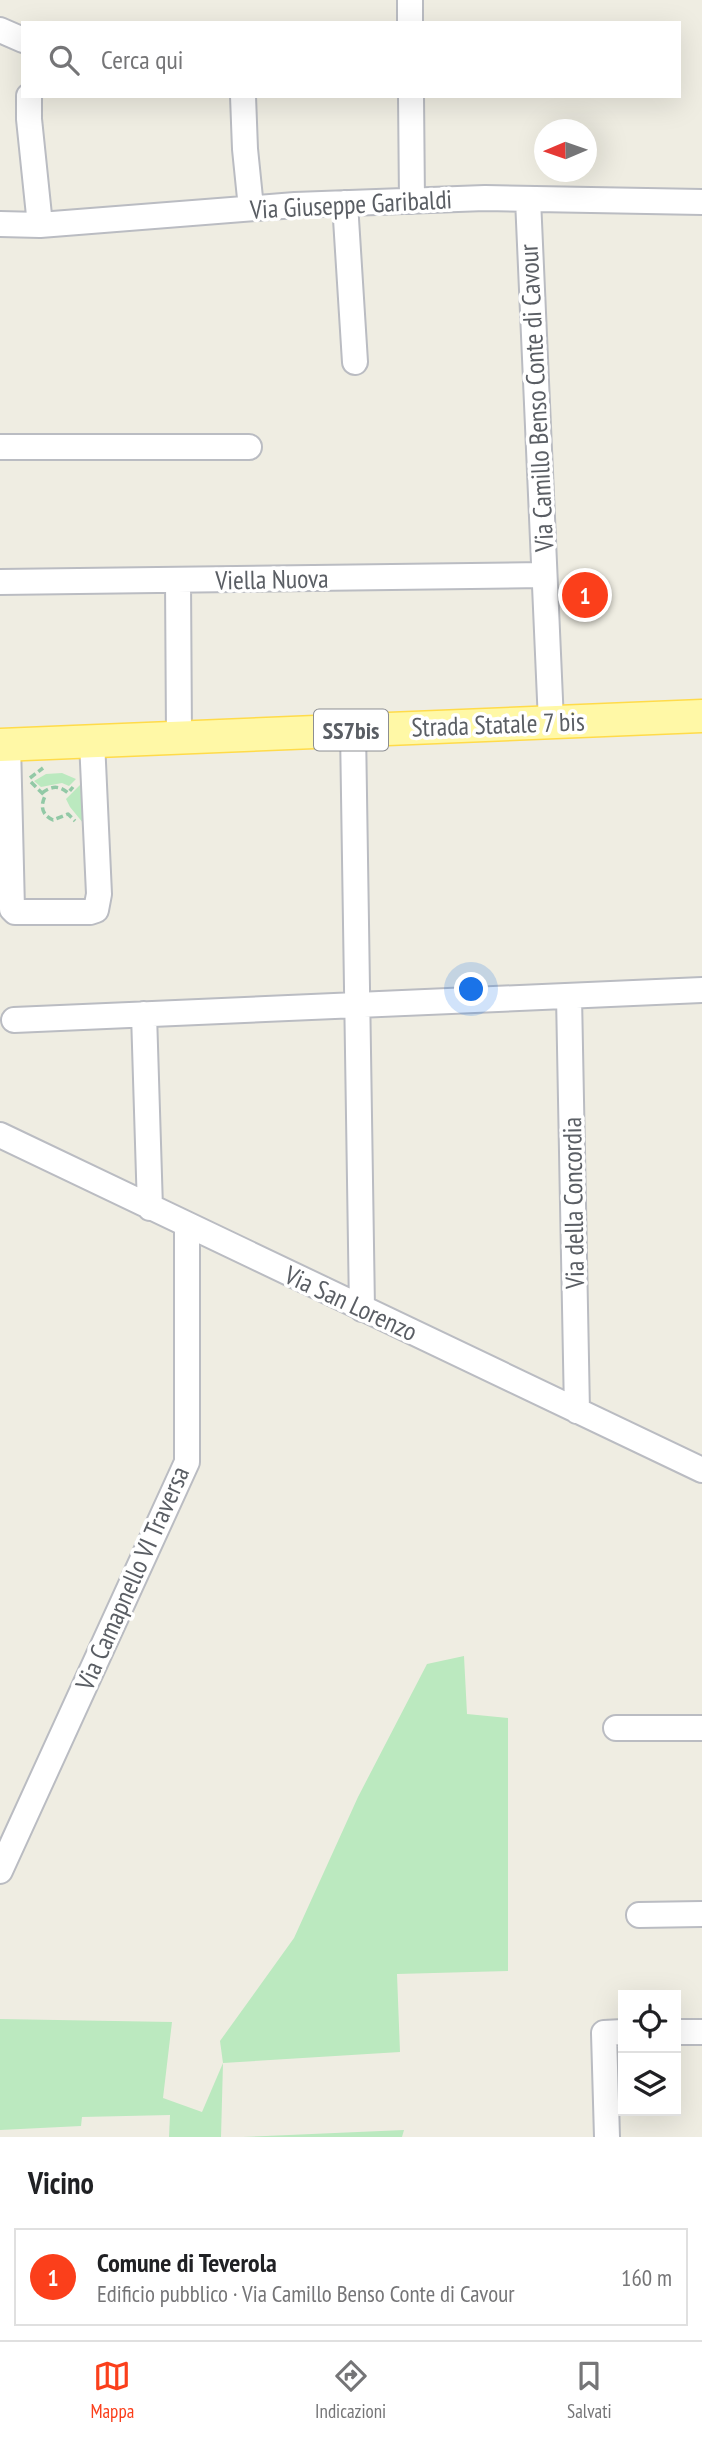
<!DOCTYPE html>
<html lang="it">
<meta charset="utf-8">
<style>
body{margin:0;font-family:"PT Sans Narrow",sans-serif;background:#f2f2f2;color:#202124}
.controls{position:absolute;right:21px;bottom:21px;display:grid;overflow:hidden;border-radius:0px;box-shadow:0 7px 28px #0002}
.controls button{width:63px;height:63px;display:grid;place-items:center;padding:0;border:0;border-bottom:2px solid #e0e0e0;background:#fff;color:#202124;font:35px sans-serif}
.compass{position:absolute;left:534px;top:119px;width:63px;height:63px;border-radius:50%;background:#fff;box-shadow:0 7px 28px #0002;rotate:268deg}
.you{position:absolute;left:472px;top:990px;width:24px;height:24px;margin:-18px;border:5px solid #fff;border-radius:50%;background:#1a73e8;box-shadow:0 0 0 10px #1a73e833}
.badge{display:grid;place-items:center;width:46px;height:46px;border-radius:50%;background:#fb3f1b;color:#fff;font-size:23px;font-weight:700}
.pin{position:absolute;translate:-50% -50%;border:4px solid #fff;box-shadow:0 2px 7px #0006}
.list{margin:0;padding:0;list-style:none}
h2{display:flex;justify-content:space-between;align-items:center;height:91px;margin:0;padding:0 28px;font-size:30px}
h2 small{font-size:23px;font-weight:400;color:#757577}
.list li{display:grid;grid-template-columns:46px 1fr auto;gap:21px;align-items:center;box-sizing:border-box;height:98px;margin:0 14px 14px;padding:0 14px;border:2px solid #e0e0e0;border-radius:0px}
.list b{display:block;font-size:26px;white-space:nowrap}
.list p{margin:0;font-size:23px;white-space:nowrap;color:#757577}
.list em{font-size:23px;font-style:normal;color:#757577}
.icon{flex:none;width:38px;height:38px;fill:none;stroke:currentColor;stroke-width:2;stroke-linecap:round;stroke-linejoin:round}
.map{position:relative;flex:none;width:702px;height:2137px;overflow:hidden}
.search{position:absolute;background:#fff;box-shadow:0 7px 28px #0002;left:21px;right:21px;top:21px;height:77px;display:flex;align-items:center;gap:18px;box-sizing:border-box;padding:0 24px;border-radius:0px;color:#757577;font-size:26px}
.sheet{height:203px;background:#fff}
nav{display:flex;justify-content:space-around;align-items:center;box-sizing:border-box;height:98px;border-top:2px solid #e0e0e0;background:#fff;font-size:19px;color:#757577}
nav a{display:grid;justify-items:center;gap:4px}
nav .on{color:#fb3f1b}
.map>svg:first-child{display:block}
.green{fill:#bbe9bf}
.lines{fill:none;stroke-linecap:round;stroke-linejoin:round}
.minor-casing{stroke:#babcc2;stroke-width:28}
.major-casing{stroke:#ffdb4a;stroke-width:35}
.path{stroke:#92c9a6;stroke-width:3.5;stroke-dasharray:7 3.5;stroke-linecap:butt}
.minor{stroke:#fff;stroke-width:24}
.major{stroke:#fff8a6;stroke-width:32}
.labels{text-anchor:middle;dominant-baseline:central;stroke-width:7;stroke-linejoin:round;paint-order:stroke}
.shield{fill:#fff;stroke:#8c8e92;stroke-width:2}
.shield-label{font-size:24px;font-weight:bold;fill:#5a5e64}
.street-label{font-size:26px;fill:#5a5e64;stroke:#fff}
</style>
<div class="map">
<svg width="702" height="2137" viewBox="0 0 702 2137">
<rect width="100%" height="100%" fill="#efede2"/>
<path class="green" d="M62,773L76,779L69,786L62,783L41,787L34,781L46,774Z
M86,779L88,829L70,807L66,799Z
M464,1656L467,1714L508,1718V1971L397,1974L400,2052L223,2063L221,2137H169L170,2115L82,2117L81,2126L0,2130V2019L172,2022L163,2098L202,2112L223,2063L220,2041L294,1938L358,1797L427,1664Z
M404,2130L402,2137H243Z"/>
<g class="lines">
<defs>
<path id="minor" d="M410,0V23
M0,30L23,40
M29,96V119L40,225
M243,96L245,149L251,208
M411,96L412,201
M528,199L551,722
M345,203L355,362
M0,224L40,225L295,205L485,198L702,202
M0,447H249
M178,580L179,737
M0,582L544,575
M353,730L362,1309
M8,744L12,909L15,912H90L96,910L99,894L92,741
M569,996L577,1411
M144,1014L150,1208
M14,1020L702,990
M0,1135L702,1470
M616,1728H702
M0,1871L187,1462V1225
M639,1915L702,1914
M676,2032H702
M607,2137L604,2033L623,2032"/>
<path id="major" d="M0,745L702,716"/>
</defs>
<use href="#minor" class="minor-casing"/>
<use href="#major" class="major-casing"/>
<path class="path" d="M30,778L43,768
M31,782L45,796C40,807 42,815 53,820L68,814L75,821
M42,793C51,786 59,785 68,793L73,787"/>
<use href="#minor" class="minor"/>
<use href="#major" class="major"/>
</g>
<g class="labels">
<rect class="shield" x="314" y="709.5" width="74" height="41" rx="5"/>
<g class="shield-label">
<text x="351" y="730">SS7bis</text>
</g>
<g class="street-label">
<text transform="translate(351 204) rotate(-3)">Via Giuseppe Garibaldi</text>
<text transform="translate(536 398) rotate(-93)">Via Camillo Benso Conte di Cavour</text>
<text transform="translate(272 579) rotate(-1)">Viella Nuova</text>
<text transform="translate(498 724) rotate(-2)">Strada Statale 7 bis</text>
<text transform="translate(573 1203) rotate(-91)">Via della Concordia</text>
<text transform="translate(351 1303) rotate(25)">Via San Lorenzo</text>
<text transform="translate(132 1578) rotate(-66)">Via Camapnello VI Traversa</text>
</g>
</g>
</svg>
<div class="controls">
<button><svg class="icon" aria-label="locate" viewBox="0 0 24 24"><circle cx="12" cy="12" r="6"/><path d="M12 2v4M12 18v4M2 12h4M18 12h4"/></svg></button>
<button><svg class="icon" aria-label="layers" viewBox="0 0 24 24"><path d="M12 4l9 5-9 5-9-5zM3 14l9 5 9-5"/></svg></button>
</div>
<svg class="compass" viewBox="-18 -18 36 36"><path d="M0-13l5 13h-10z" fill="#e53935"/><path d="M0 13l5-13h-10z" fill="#757577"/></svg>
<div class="you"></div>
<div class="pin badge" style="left:585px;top:595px">1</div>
<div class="search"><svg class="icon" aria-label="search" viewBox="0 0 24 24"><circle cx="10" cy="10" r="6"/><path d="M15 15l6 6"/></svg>Cerca qui</div>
</div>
<section class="sheet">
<h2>Vicino<small></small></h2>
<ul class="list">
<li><span class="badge">1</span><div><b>Comune di Teverola</b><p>Edificio pubblico · Via Camillo Benso Conte di Cavour</p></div><em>160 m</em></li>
</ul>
</section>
<nav>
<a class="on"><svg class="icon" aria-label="map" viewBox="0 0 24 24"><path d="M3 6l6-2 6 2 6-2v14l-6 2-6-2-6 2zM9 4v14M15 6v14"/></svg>Mappa</a>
<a><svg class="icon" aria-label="directions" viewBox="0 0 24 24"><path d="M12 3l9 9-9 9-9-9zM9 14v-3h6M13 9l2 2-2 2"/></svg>Indicazioni</a>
<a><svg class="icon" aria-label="saved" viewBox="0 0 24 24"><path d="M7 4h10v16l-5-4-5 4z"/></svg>Salvati</a>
</nav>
